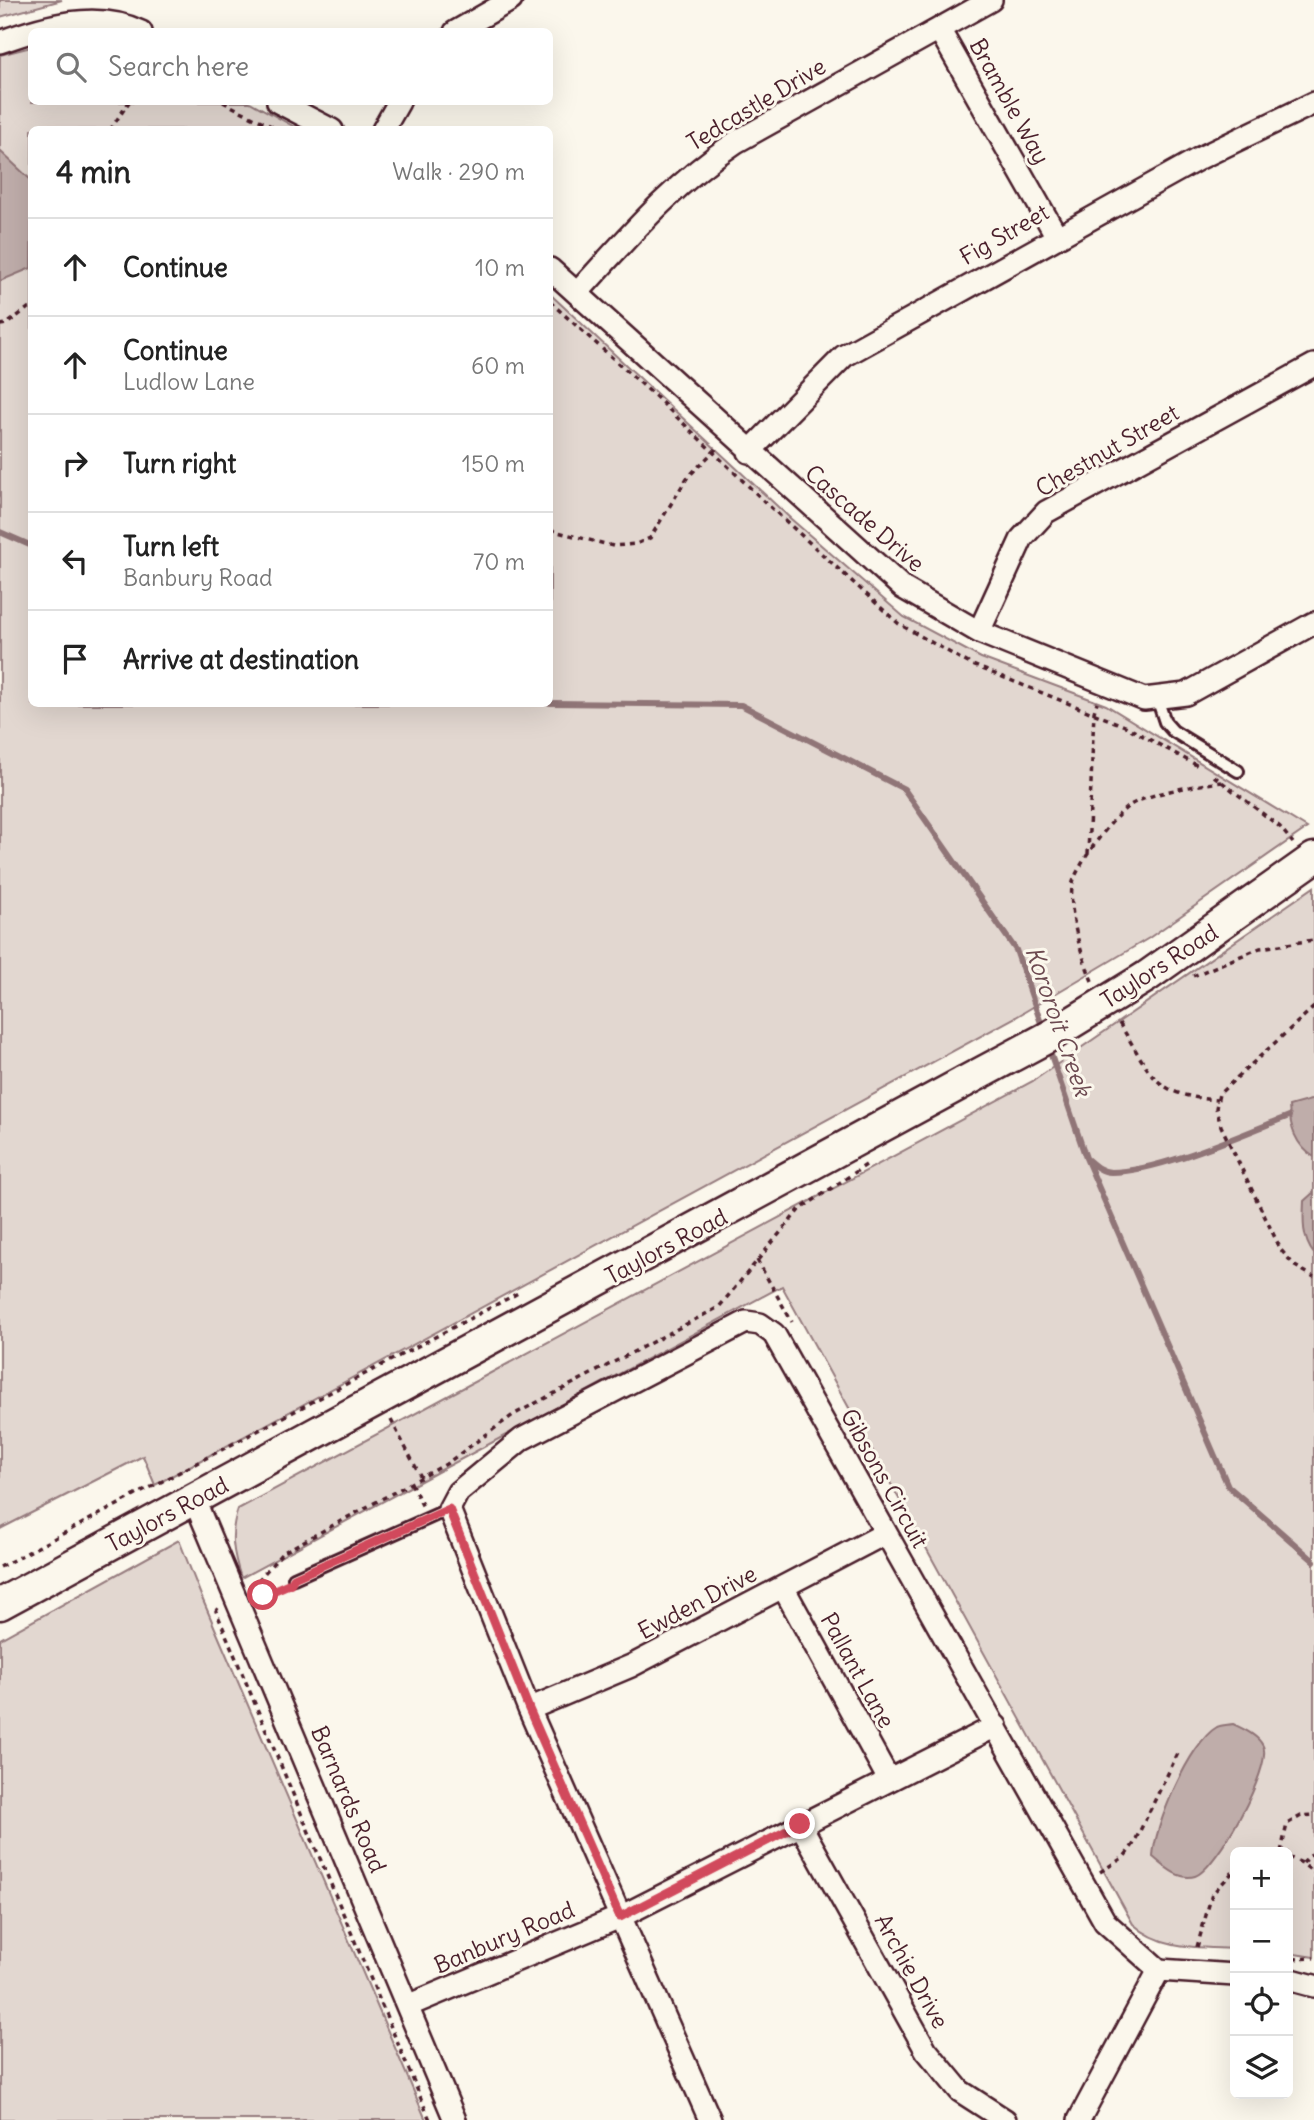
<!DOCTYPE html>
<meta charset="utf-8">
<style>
body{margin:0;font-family:Delius,sans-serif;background:#f2f2f2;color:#222}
.controls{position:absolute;right:21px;bottom:21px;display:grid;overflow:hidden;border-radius:10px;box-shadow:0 7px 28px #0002}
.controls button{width:63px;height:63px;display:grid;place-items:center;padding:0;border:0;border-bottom:2px solid #e0e0e0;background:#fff;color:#222;font:35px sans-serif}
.stop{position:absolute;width:21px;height:21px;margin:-16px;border:5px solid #d1495b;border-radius:50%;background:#fff}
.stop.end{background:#d1495b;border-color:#fff;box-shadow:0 2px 7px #0008}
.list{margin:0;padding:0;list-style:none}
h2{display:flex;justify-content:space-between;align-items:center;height:91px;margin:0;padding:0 28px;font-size:30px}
h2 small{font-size:23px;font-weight:400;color:#767676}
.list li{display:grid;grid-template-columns:46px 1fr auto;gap:21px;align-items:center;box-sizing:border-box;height:98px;padding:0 28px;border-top:2px solid #e0e0e0}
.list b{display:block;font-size:26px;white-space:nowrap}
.list p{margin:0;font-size:23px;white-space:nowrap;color:#767676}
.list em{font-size:23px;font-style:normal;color:#767676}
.icon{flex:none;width:38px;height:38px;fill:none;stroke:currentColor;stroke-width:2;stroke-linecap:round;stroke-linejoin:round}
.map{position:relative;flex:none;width:1314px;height:2120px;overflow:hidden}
.search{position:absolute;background:#fff;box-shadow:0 7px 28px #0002;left:28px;top:28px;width:525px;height:77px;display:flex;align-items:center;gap:18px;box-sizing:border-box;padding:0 24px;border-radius:10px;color:#767676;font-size:26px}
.panel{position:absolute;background:#fff;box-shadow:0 7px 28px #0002;left:28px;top:126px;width:525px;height:581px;border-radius:10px}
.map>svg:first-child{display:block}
.green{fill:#e2d7d0;stroke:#967b7e;stroke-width:2}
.water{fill:#bfadaa;stroke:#907477;stroke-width:2}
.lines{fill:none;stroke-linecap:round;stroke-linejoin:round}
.stream{stroke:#907477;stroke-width:6}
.lane-casing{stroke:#4a1f2b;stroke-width:16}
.street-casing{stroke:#4a1f2b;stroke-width:26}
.secondary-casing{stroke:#4a1f2b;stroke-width:35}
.path{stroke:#4a1f2b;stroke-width:3.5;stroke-dasharray:5 5;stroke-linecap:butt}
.lane{stroke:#fbf7ec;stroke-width:10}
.street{stroke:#fbf7ec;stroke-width:21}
.secondary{stroke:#fbf7ec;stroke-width:30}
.secondary-bridge-casing{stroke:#4a1f2b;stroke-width:35;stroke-linecap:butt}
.secondary-bridge{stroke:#fbf7ec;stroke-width:30}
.route{stroke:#d1495b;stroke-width:9}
.labels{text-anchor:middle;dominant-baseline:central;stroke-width:6;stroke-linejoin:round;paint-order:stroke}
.street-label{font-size:23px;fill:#4a1f2b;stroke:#fbf7ec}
.water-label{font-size:24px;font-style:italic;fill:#6d4a51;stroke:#fbf7ec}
</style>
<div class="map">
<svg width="1314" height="2120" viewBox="0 0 1314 2120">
<rect width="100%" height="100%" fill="#fbf7ec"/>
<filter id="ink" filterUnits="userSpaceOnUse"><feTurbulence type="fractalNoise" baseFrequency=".0143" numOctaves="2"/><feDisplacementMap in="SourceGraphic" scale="14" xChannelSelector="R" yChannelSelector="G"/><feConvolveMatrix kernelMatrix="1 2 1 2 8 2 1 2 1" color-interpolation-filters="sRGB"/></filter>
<g filter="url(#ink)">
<path class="green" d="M0,0H62L0,17Z
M31,47L32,102H250L298,129L32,130V704H550V294L791,519L904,617L981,658L1106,705L1307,828L1149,938L1016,1017L155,1485L143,1456L0,1529V55Z
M1314,887V1957L1288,1953V1852H1235V1949C1198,1947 1162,1950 1133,1924L782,1286L241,1578C233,1553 229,1534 238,1509L1033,1081Z
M179,1540L202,1598L426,2120H0V1639Z"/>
<path class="water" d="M0,151L32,181L31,268L0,281Z
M1314,1099V1157C1295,1145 1290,1127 1289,1106Z
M1314,1192V1254C1302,1238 1303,1221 1304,1201Z
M1233,1724C1243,1729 1258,1735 1263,1746C1273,1766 1216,1870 1195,1876C1179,1881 1164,1866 1153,1857C1154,1827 1190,1742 1217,1727C1221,1725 1228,1725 1233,1724Z"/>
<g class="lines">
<path class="stream" d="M0,532L32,546
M550,703L741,705L904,789L1016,950L1043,1029
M1048,1046L1086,1158L1228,1486L1314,1561
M1087,1159C1094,1165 1101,1172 1111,1172C1158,1172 1243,1134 1289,1116"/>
<defs>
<path id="lane" d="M1157,698L1165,722L1173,731L1238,771
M294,1578L449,1509"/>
<path id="street" d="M939,29L1056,235
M455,32L511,0
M0,42C44,26 97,10 141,32
M278,102L332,130
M383,130L399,102
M550,269L903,588L979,632L1144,699L1186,694L1314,623
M578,292C628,237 674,183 736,142L991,0
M749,452L844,356L1200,158L1314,103
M979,632L1022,538L1046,512L1314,365
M194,1499L455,2120
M783,1587L888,1778
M529,1709L631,1666L886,1533
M800,1824L926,2050L960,2091L1005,2120
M1159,1970L1235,1975
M1288,1979L1314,1986
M407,2006L620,1917L996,1726
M710,2120L529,1709L449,1509L458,1492L522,1439L746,1322L760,1324L774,1334L1105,1922L1159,1970L1079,2120"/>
<path id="secondary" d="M1146,977L1314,858
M0,1604L964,1082"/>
</defs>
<use href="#lane" class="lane-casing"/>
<use href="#street" class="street-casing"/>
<use href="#secondary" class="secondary-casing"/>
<path class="path" d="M223,102L279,130
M110,130L129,102
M550,302L655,396L767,504L899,624L970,664L1125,726L1198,766
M0,325L7,324L32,305
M550,530L613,546L636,544L650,538L687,478L719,446
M1214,776L1280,827L1293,843
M1088,854L1094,712L1097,702
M1193,976L1260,948L1314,940
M1092,981C1081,953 1069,917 1072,886C1075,867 1115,813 1132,804C1154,792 1197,785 1222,782
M1314,1007L1219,1094L1216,1108L1221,1126L1281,1250L1295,1266L1314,1277
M1119,1023C1152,1074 1151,1095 1217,1100
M757,1260L792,1322
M391,1420L421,1477
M411,1483L423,1507
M0,1567L520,1292
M256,1583L263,1595L282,1587
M250,1586L256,1583L282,1553L446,1464L513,1415L719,1307L799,1210L869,1163
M218,1608L216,1611L430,2120
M1281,1852L1287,1824L1301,1816L1314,1815
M1288,1857L1302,1863L1314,1873
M1303,1863L1314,1852
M1100,1872L1124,1857L1133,1845L1179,1751
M1197,1947L1212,1894L1235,1870
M1293,1959L1314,1958"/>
<use href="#lane" class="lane"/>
<use href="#street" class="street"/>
<use href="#secondary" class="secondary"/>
<defs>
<path id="secondary-bridge" d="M964,1082L1050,1036L1146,977"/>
</defs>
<use href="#secondary-bridge" class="secondary-bridge-casing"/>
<use href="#secondary-bridge" class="secondary-bridge"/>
</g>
</g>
<g class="lines" filter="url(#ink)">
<path class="route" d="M263,1595L291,1583L294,1578L449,1509L529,1709L620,1917L800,1824"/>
</g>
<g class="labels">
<g class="street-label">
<text transform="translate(1010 101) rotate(61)">Bramble Way</text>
<text transform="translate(756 104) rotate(-31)">Tedcastle Drive</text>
<text transform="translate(1004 234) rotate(-30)">Fig Street</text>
<text transform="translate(1107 450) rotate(-30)">Chestnut Street</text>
<text transform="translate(865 518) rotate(41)">Cascade Drive</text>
<text transform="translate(1159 966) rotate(-33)">Taylors Road</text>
<text transform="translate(666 1246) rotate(-28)">Taylors Road</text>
<text transform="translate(885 1478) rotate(61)">Gibsons Circuit</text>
<text transform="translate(167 1514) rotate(-28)">Taylors Road</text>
<text transform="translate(697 1602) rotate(-28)">Ewden Drive</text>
<text transform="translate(858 1670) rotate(61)">Pallant Lane</text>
<text transform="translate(349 1799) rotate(67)">Barnards Road</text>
<text transform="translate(504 1937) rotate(-23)">Banbury Road</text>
<text transform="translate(912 1971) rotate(61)">Archie Drive</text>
</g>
<g class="water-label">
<text transform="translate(1059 1021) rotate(71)">Kororoit Creek</text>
</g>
</g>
</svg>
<div class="controls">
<button>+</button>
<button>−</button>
<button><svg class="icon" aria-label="locate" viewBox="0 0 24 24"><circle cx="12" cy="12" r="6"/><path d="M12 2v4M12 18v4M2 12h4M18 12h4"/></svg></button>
<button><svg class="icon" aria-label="layers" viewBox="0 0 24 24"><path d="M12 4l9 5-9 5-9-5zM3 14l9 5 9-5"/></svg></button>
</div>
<div class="stop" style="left:263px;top:1595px"></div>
<div class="stop end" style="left:800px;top:1824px"></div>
<div class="search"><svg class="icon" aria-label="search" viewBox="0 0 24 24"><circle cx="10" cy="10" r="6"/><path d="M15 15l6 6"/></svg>Search here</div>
<section class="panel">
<h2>4 min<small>Walk · 290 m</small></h2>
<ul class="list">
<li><svg class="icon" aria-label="ahead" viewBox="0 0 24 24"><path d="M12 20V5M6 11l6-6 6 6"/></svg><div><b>Continue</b></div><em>10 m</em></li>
<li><svg class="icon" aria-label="ahead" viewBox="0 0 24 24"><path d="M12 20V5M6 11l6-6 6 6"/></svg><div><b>Continue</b><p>Ludlow Lane</p></div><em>60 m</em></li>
<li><svg class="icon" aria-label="right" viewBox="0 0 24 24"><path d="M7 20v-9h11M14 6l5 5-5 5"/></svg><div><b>Turn right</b></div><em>150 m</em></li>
<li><svg class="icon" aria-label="left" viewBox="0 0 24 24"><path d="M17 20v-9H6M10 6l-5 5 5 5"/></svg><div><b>Turn left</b><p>Banbury Road</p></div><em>70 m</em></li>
<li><svg class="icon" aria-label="arrive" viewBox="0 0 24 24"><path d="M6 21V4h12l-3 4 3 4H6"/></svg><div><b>Arrive at destination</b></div></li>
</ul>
</section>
</div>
